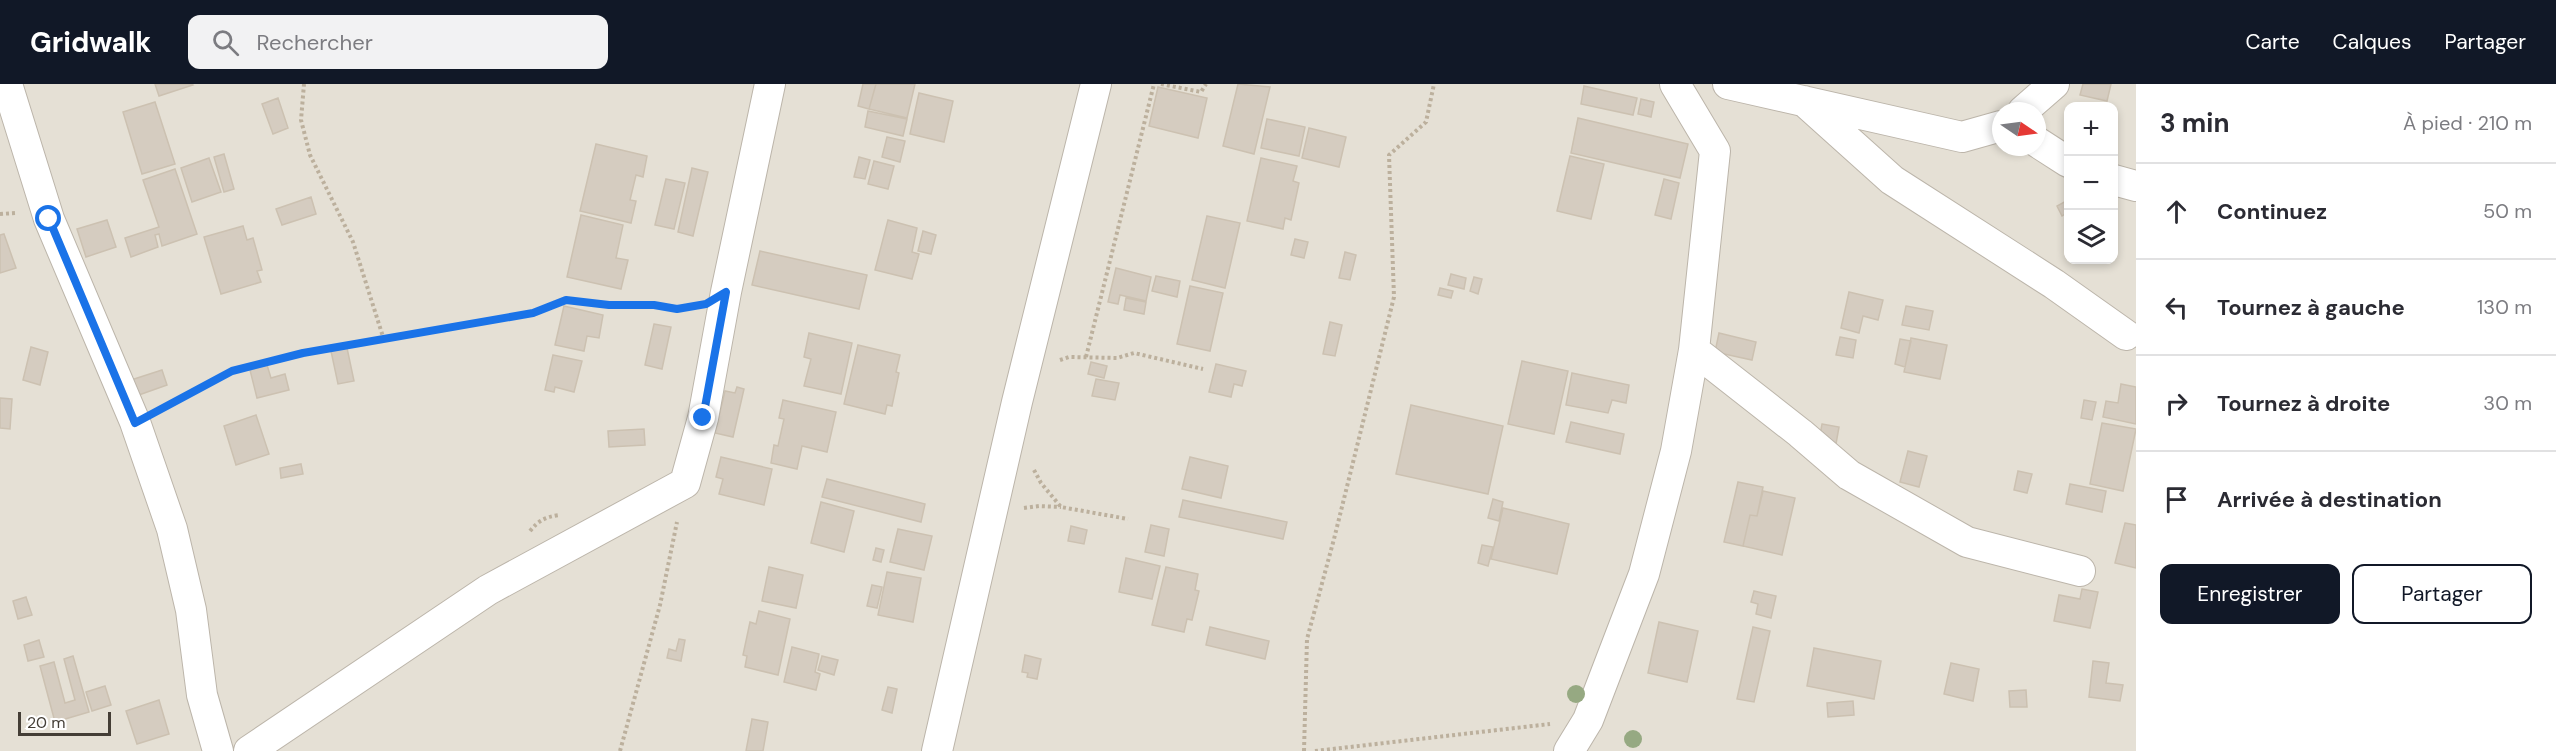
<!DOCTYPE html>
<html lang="fr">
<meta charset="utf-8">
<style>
body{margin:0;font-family:"DM Sans",sans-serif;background:#f2f2f3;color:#2b2b33}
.controls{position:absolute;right:18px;top:18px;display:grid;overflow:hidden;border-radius:12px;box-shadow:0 3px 9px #0003}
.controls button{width:54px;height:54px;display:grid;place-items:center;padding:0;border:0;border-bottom:2px solid #e1e1e2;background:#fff;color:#2b2b33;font:30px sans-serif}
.compass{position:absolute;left:1992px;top:18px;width:54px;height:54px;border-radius:50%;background:#fff;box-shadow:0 3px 9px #0003;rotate:103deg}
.scale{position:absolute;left:18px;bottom:15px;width:93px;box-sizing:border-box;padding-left:6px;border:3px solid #443e36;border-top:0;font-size:16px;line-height:21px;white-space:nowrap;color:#443e36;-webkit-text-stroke:4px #fff;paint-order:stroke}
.stop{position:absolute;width:18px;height:18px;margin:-14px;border:4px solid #1a73e8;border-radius:50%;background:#fff}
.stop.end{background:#1a73e8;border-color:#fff;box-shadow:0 2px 6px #0008}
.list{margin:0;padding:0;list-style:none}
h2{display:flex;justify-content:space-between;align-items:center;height:78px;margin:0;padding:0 24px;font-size:26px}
h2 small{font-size:20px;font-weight:400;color:#7c7c81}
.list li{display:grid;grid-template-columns:39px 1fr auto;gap:18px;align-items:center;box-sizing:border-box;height:96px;padding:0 24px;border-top:2px solid #e1e1e2}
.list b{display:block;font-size:22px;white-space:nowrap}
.list em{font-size:20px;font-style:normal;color:#7c7c81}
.actions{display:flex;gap:12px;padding:18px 24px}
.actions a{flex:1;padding:14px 0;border:2px solid #111827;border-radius:12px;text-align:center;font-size:21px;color:#111827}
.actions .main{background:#111827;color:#fff}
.icon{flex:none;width:33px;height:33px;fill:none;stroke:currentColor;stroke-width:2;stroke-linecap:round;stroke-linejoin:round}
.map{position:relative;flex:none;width:2136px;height:667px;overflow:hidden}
header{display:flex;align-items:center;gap:36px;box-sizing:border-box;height:84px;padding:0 30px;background:#111827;color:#fff}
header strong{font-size:28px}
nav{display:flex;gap:33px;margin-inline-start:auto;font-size:21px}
.search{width:420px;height:54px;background:#f2f2f3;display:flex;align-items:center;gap:15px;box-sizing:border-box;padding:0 21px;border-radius:12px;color:#7c7c81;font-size:22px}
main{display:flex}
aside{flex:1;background:#fff}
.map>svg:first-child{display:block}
.residential{fill:#e5e0d5;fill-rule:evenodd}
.building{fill:#d5ccc0;stroke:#ccc1b1;stroke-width:1.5}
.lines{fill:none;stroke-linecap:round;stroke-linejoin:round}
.minor-casing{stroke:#bcb5aa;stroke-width:32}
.path{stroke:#bcb09d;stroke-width:4;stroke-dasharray:3 3;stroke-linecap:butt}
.minor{stroke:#fff;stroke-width:30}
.tree{fill:#96a982}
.route{stroke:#1a73e8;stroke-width:8}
</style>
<header>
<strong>Gridwalk</strong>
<div class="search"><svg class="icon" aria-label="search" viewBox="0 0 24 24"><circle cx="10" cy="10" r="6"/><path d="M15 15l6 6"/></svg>Rechercher</div>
<nav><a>Carte</a><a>Calques</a><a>Partager</a></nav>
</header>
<main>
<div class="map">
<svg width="2136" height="667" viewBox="0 0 2136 667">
<rect width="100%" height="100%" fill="#f2eee7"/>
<path class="residential" d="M0,0H2136V667H0ZM2068,22H2114V176H2068ZM2001,27H2037V63H2001Z"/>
<path class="building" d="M155,0H192L193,1L159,12Z
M863,0H876L869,25L858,22Z
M876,0H915L907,34L869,25Z
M1238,0L1270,3L1254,70L1223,62Z
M2083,0H2111L2107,17L2080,11Z
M1584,2L1637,14L1633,31L1581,20Z
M1158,3L1207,14L1198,54L1149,42Z
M919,9L953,17L944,58L910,50Z
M278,14L288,44L273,50L262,20Z
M1641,15L1654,18L1651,33L1638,30Z
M155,18L175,80L142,90L123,28Z
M868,27L907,35L903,52L865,43Z
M1578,34L1688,60L1680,94L1571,69Z
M1267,35L1305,43L1299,72L1261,64Z
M1309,44L1346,53L1339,83L1302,74Z
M887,53L905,57L900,78L882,73Z
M596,60L647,72L643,93L636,91L630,116L636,117L631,139L580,127Z
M224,70L234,105L224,108L214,73Z
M1570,72L1604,80L1591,135L1557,127Z
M859,73L870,76L865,95L854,93Z
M209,74L221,108L192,118L181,84Z
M1261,74L1297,82L1293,97L1299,99L1291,136L1285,134L1283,145L1247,137Z
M874,77L894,82L888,105L868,100Z
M692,84L708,88L693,152L678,148Z
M175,85L197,150L162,162L159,150L155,151L158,163L131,173L125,154L159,143L143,96Z
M666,95L685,99L674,145L655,141Z
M1664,95L1679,99L1671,135L1655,131Z
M311,113L316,130L282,141L276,125Z
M2068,116V128L2062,132L2057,122Z
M581,131L623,141L616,174L628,176L621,205L567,193Z
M1207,132L1240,139L1225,204L1192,196Z
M107,136L116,163L86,173L77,145Z
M888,136L917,144L912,168L919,170L912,195L875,186Z
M243,142L247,156L253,154L262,186L257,187L261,198L221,210L204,153Z
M923,147L936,151L931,170L918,167Z
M4,150L16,184L0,189V151Z
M1295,155L1308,158L1304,174L1291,171Z
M760,167L867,191L859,225L752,201Z
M1345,168L1356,171L1350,196L1339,194Z
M1116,184L1151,193L1146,217L1120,211L1118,220L1108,218Z
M1451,190L1466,194L1464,205L1448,201Z
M1156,192L1180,197L1177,213L1152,207Z
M1474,193L1482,195L1478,210L1470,207Z
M1190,202L1223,209L1210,267L1177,260Z
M1440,204L1453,207L1451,214L1438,211Z
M1849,208L1883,216L1878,236L1863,232L1859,249L1841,244Z
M1126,214L1146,218L1144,230L1124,226Z
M564,222L603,231L599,254L587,252L584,267L555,261Z
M1906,222L1933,227L1929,246L1902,241Z
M1330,238L1342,241L1335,272L1323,270Z
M654,240L671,243L662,285L645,281Z
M809,249L852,259L841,310L804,302L811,275L804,273Z
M1719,249L1756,258L1752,276L1715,268Z
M1840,253L1856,256L1853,274L1836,271Z
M1911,254L1947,261L1940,295L1904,288Z
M1900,255L1911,257L1905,283L1895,280Z
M858,261L900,271L896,288L899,289L892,322L887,321L885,330L844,320Z
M31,263L48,268L40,301L23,296Z
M347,264L354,297L338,300L331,267Z
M553,271L582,277L574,308L555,303L554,308L545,306Z
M1522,277L1568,287L1554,350L1508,340Z
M1091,278L1107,282L1104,294L1088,290Z
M1216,280L1246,287L1242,302L1234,300L1231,313L1209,308Z
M267,281L271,294L285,290L289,306L257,314L250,286Z
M162,286L167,301L136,312L131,296Z
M1572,289L1629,301L1626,319L1612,316L1608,329L1566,321Z
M1096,295L1119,299L1115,316L1092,312Z
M2121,300L2136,303V340L2103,333L2106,317L2118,319Z
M737,303L744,305L733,353L715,349L725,307L735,309Z
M0,314L12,315L10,345L0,344Z
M783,316L836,328L827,368L802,362L797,385L771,379L774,361L778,362L784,335L779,334Z
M2084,316L2096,318L2092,336L2081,334Z
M1411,321L1503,342L1488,410L1396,390Z
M256,331L269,370L236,381L224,342Z
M1571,338L1624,350L1620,370L1566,358Z
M2102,339L2136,345L2123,407L2090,400Z
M1822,340L1839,343L1836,360L1819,357Z
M644,345L645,361L609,363L608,347Z
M1908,367L1927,372L1919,403L1900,398Z
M721,373L772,385L764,421L719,410L723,395L716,393Z
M1190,373L1228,382L1221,414L1182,405Z
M301,380L303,390L281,394L280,384Z
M2018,387L2032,390L2027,409L2014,406Z
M827,395L925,420L921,438L822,413Z
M1738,398L1763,403L1757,432L1750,431L1743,462L1724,458Z
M2070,400L2106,407L2102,428L2066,420Z
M1763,407L1795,414L1782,471L1743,462L1750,431L1757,432Z
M1493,415L1503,418L1499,437L1488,434Z
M1183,416L1287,438L1283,455L1179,433Z
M821,418L854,427L844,468L811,459Z
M1503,424L1569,440L1557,490L1491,475Z
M2125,439L2136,441V484L2115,479Z
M1151,441L1169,445L1164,472L1145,468Z
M1071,442L1087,446L1084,460L1068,457Z
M898,445L932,452L924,486L890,478Z
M1482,461L1493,463L1488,482L1478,479Z
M876,464L884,466L881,478L873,476Z
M1126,474L1160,482L1152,515L1119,508Z
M769,483L803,491L796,524L762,517Z
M1166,483L1198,490L1195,506L1199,507L1192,536L1187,535L1184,548L1152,541Z
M887,488L921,494L913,538L878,531Z
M872,501L882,503L877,524L867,522Z
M2082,505L2098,508L2090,544L2054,537L2059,511L2080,515Z
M1754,507L1776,512L1771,534L1756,530L1758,520L1751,518Z
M26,513L32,531L18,535L13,517Z
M759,527L790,535L778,591L745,583L747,572L743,571L750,538L756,540Z
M1659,538L1698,547L1687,598L1648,589Z
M1210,543L1269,557L1265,575L1206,561Z
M1753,543L1770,547L1754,618L1737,615Z
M679,555L685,556L681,577L667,574L669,565L676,567Z
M39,556L44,573L28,577L24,561Z
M792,563L819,570L815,588L820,590L816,606L784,598Z
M1814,564L1881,577L1874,615L1807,602Z
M1025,571L1041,575L1037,595L1027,593L1028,589L1022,588Z
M73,572L89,628L55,638L40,582L54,578L65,619L75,616L64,575Z
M822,572L838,576L834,591L818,586Z
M2093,577L2109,579L2106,599L2123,601L2120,617L2089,613Z
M1951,579L1979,585L1973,617L1944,610Z
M105,602L111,621L92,627L86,608Z
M888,603L897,605L892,629L882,626Z
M2026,606L2027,623H2010L2009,607Z
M159,616L169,650L137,660L126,627Z
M1853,617L1854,631L1828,633L1827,619Z
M752,635L768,638L763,667H746Z"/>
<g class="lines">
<defs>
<path id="minor" d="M7,0L49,135L135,338L172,445L191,526L202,611L218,667
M1675,0L1715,67L1694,266L1800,349L1849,391L1967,458L2080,487
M1728,0L1962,53L2001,42
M1804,17L1892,96L2054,200L2126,251
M2023,27L2054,0
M2037,58L2068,78
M2114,96L2136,102
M249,667L488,506L685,399L703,334L726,208L770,0
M937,667L1017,318L1096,0
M1569,667L1588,636L1644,490L1676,367L1694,266"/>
</defs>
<use href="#minor" class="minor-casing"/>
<path class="path" d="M1161,0L1201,8L1206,0
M0,130L16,129
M384,256L533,229L566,216L609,221H654L677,225L692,223
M1086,273L1154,0
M1060,276L1069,273L1117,274L1134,269L1203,285
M162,324L232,287L303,269L384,256L353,158L310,71L301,36L304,0
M1034,386L1041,399L1061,423L1128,435
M1024,424L1039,422L1061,423
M530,447C538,437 545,433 559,431
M620,667L660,521L677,438
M1304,667L1307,555L1334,455L1394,213L1389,71L1426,38L1434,0
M1315,667L1550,640"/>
<use href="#minor" class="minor"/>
</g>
<g class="tree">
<circle cx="1576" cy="610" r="9"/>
<circle cx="1633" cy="655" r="9"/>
</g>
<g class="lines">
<path class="route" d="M49,135L135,339L232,287L303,269L533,229L566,216L609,221H654L677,225L706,220L726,208L703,334"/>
</g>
</svg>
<div class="controls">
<button>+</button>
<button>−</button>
<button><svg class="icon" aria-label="layers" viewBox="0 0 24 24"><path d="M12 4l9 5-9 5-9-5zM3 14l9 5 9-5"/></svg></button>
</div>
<svg class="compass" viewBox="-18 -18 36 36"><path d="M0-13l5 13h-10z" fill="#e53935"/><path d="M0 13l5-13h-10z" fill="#7c7c81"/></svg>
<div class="scale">20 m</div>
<div class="stop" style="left:49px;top:135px"></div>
<div class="stop end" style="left:703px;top:334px"></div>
</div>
<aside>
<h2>3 min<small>À pied · 210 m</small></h2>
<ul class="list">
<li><svg class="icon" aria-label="ahead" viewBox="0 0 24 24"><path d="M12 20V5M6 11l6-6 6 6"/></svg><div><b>Continuez</b></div><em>50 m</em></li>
<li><svg class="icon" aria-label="left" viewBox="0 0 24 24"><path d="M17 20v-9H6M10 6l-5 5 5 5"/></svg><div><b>Tournez à gauche</b></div><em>130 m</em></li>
<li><svg class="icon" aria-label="right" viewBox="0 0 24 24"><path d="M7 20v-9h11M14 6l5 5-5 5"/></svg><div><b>Tournez à droite</b></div><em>30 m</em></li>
<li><svg class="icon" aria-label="arrive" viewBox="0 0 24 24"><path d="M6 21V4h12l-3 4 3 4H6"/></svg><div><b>Arrivée à destination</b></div></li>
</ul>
<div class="actions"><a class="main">Enregistrer</a><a>Partager</a></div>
</aside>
</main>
